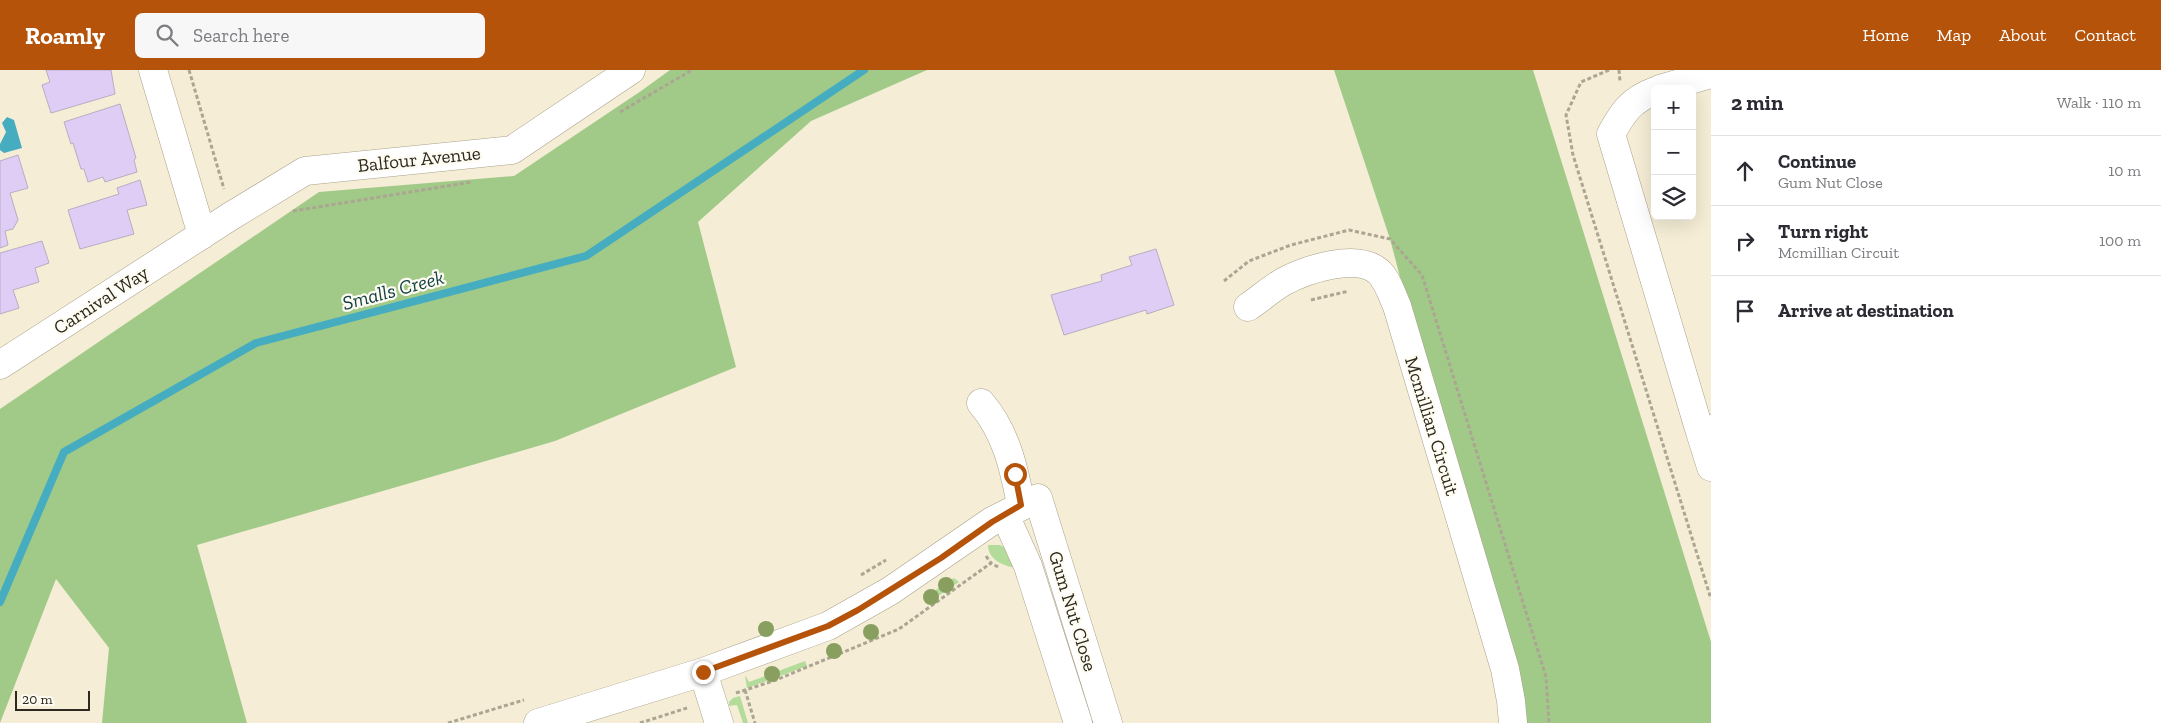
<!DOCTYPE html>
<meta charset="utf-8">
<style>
body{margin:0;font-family:"Zilla Slab",serif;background:#f7f7f7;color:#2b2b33}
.controls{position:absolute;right:15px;top:15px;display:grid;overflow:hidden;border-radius:8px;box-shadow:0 5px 20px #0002}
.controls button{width:45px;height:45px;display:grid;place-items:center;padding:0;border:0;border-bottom:1px solid #e1e1e2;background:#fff;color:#2b2b33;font:25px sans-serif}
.scale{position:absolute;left:15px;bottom:12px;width:75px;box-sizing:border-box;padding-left:5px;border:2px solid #2c2920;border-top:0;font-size:14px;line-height:18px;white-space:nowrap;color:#2c2920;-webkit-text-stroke:4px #fefbf1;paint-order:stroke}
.stop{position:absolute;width:15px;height:15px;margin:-11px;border:4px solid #b45309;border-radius:50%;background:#fff}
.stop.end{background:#b45309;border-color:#fff;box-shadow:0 1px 5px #0008}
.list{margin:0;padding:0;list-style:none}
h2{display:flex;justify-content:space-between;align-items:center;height:65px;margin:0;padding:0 20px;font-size:21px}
h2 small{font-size:16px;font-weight:400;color:#7c7c81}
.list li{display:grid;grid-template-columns:32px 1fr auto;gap:15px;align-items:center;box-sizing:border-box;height:70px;padding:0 20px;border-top:1px solid #e1e1e2}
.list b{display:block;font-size:19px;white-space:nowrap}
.list p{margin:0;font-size:16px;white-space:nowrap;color:#7c7c81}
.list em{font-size:16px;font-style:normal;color:#7c7c81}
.icon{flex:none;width:28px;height:28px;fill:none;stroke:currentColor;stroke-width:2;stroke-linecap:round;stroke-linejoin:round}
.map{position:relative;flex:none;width:1711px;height:653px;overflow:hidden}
header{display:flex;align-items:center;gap:30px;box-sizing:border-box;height:70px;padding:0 25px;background:#b45309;color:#fff}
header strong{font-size:24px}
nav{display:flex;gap:28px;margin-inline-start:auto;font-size:18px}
.search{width:350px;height:45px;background:#f7f7f7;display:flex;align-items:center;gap:12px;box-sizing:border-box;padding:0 18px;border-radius:8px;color:#7c7c81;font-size:19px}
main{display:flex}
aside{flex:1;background:#fff}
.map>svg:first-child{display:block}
.green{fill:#b3dc9b}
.forest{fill:#a1ca89}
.water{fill:#46adc0}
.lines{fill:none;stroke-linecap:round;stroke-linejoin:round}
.stream{stroke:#46adc0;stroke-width:8}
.building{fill:#e0cdf6;stroke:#b7adc3}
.minor-casing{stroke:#a9a18b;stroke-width:29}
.path{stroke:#aba592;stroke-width:3;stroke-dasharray:4 2.5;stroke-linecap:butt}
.minor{stroke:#fff;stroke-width:28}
.tree{fill:#899f60}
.route{stroke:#b45309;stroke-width:6}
.labels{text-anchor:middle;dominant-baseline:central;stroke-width:4.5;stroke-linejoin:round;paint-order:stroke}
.street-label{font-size:19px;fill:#2c2920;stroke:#fefbf1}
.water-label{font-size:20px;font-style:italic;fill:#114048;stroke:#fefbf1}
</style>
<header>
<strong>Roamly</strong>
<div class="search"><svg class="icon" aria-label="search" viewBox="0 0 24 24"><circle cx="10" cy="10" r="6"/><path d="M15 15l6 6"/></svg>Search here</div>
<nav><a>Home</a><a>Map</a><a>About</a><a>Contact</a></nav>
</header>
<main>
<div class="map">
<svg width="1711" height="653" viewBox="0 0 1711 653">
<rect width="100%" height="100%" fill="#f5edd5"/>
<path class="green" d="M988,475H1000L1007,479L1016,498C1004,496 988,490 988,475Z
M954,508L959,512L928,533L925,529L928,525Z
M805,591L807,596L747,618L745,605L749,612Z
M740,626L748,653H743L737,635L729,636V632L733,628Z"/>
<path class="forest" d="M670,0H927L811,51L698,152L736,297L555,371L197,475L247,653H102L109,578L56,509L0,653V339L319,122L514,106L641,21Z
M1334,0H1533L1711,572V653H1518L1390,169Z"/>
<path class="water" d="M7,47L14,50L22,78L4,83L0,80V74L6,62L2,53Z"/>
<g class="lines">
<path class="stream" d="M0,532L64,382L256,273L586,186L864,0"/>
</g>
<path class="building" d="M46,0H111L115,24L51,43L42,15L50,12Z
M120,34L136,88L134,90L137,102L105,112L103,107L88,112L84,99H81L73,73L71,74L64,52Z
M18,85L28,118L10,123L18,150L13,159L5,161L8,175L0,178V91Z
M140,110L147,135L127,140L134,164L80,179L68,140L119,124L117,118Z
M42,171L49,193L35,198L39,212L13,220L19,238L0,244V183Z
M1156,179L1174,235L1147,244L1146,240L1064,265L1051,225L1102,211L1101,205L1132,195L1129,187Z"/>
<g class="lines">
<defs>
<path id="minor" d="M153,0L202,165
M1660,19L1711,4
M1655,21C1631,30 1623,42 1611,64L1700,362
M1248,237C1260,229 1271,219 1283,212C1305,200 1357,182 1379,202C1388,211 1392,225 1397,236L1505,599L1511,631L1513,653
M0,295L231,146L305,101L512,80L631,0
M981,333C1006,362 1014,398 1021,435
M1711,359L1700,362L1711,397
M1005,445L1028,496L1078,653
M703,602L719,653
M538,653L703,602L828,556L890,521L992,451L1038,428L1108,653"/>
</defs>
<use href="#minor" class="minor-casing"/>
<path class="path" d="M189,0L224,119
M1609,0L1581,12L1566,45L1573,85L1711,529
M1619,0L1620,12
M620,42L692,0
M293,141L472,112
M1224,211L1249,191L1291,175L1349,160L1390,169L1422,205L1546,607L1549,653
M1311,230L1349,221
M986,486L991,493
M861,505L886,490
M745,620L755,653
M736,623L776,610L899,559L991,493L998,497
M448,653L524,630
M640,653L687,638"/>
<use href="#minor" class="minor"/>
</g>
<g class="tree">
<circle cx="946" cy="515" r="8"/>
<circle cx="931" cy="527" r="8"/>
<circle cx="766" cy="559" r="8"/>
<circle cx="871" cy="562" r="8"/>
<circle cx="834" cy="581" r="8"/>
<circle cx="772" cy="604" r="8"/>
</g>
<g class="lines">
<path class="route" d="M703,602L828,556L858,540L941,488L992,452L1021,435L1015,404"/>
</g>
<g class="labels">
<g class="street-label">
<text transform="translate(419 89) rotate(-6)">Balfour Avenue</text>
<text transform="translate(101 230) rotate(-33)">Carnival Way</text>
<text transform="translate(1432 356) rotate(73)">Mcmillian Circuit</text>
<text transform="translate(1073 541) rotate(73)">Gum Nut Close</text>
</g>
<g class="water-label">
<text transform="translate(393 220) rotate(-15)">Smalls Creek</text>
</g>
</g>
</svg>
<div class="controls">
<button>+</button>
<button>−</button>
<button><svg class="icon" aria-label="layers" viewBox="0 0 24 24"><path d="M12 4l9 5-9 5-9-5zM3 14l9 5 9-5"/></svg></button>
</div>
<div class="scale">20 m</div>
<div class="stop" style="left:1015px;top:404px"></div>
<div class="stop end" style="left:703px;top:602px"></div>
</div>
<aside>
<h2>2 min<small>Walk · 110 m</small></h2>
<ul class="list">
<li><svg class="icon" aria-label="ahead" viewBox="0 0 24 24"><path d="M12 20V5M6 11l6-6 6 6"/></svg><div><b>Continue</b><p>Gum Nut Close</p></div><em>10 m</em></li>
<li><svg class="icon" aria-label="right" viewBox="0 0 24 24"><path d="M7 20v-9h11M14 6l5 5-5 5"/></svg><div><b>Turn right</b><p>Mcmillian Circuit</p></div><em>100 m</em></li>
<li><svg class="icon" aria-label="arrive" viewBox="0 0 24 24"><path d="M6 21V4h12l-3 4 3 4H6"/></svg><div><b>Arrive at destination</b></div></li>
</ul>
</aside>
</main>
